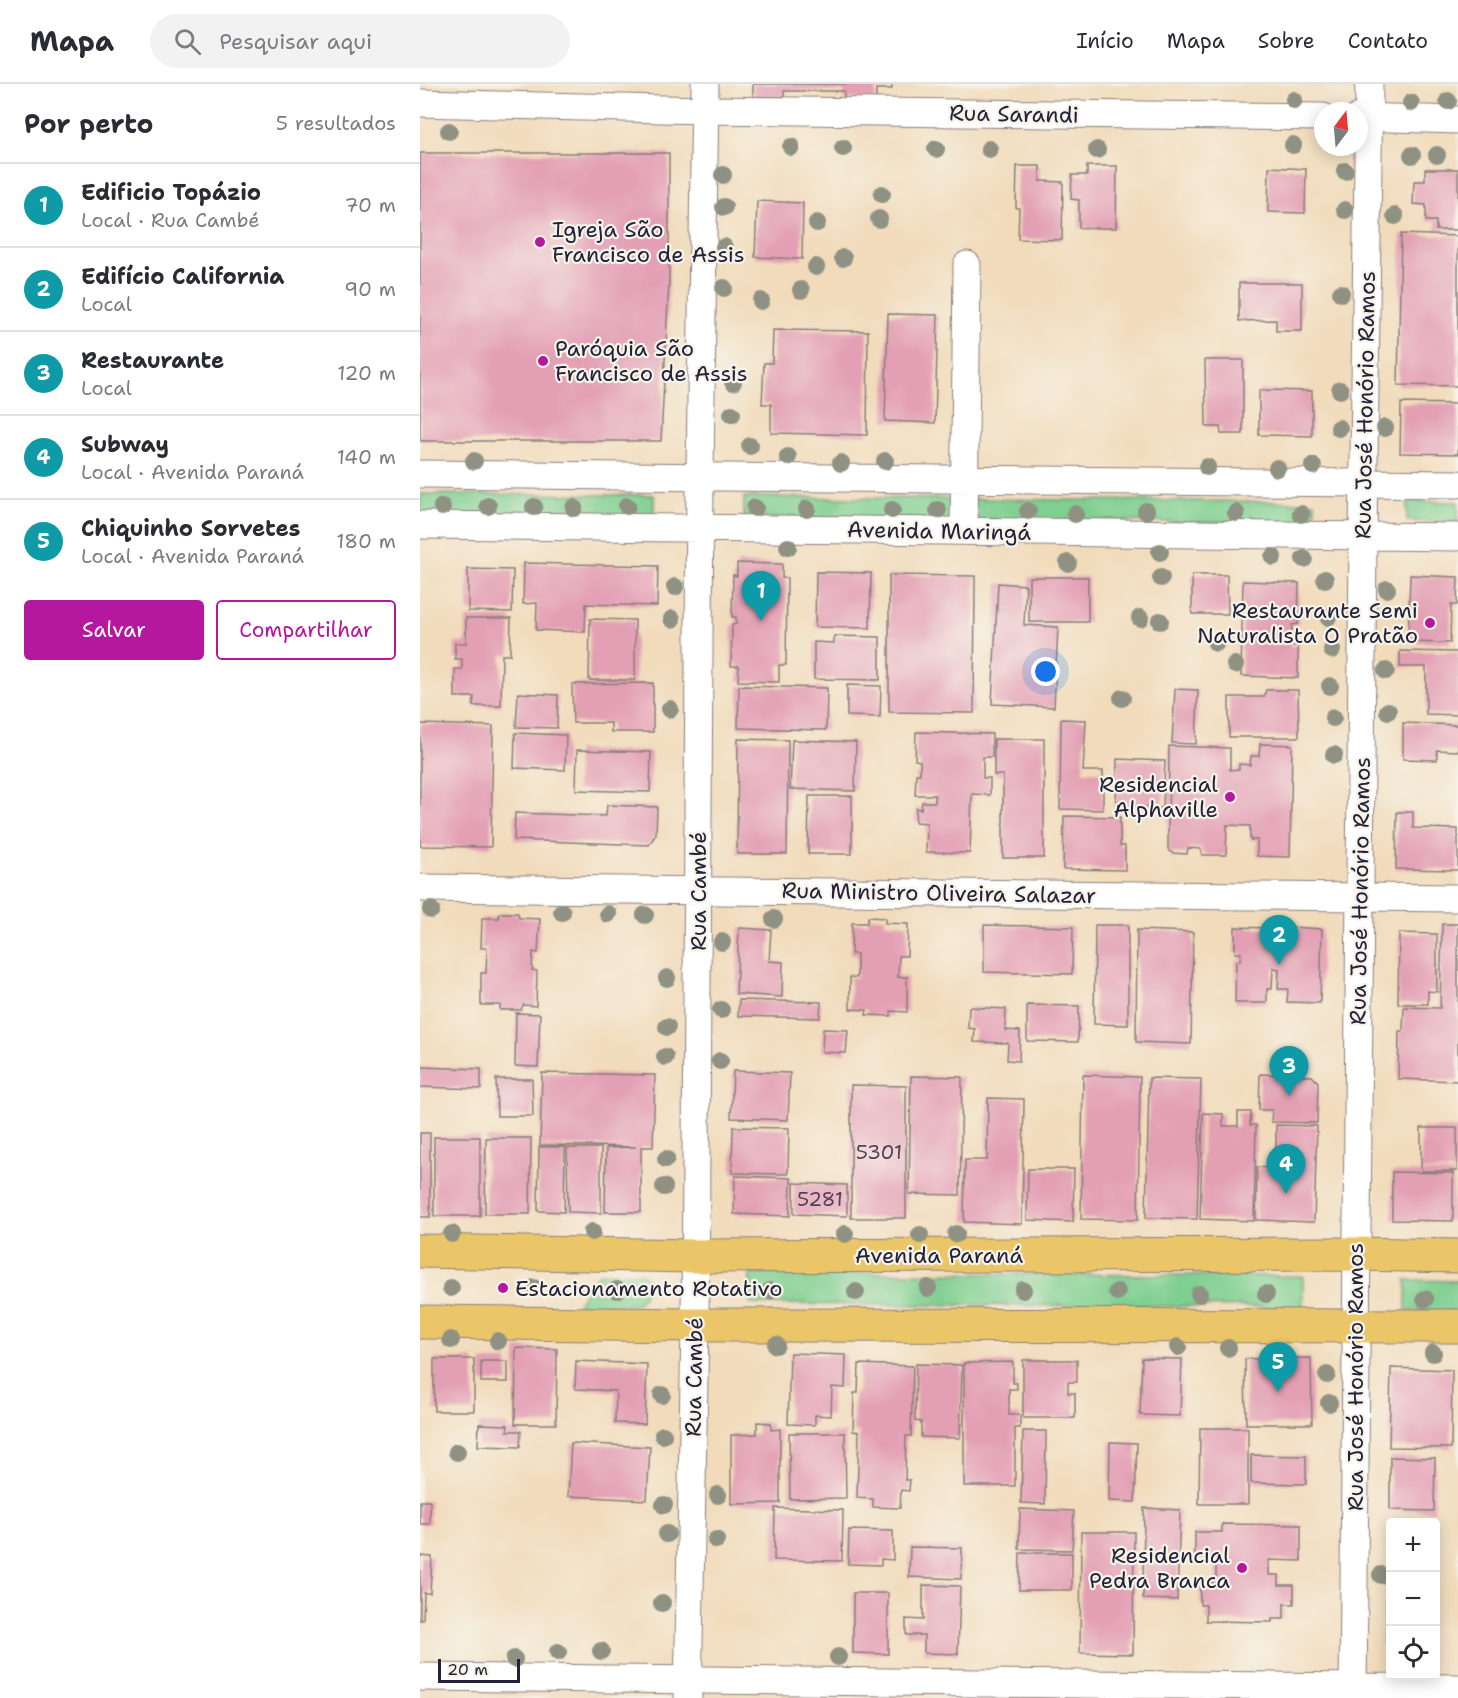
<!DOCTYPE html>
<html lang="pt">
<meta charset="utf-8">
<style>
body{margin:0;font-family:"Shantell Sans",sans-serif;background:#f2f2f3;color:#2b2b33}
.controls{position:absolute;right:18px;bottom:18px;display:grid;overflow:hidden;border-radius:6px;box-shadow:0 3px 15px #0003}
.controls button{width:54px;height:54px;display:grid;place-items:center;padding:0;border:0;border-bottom:2px solid #e1e1e2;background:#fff;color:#2b2b33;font:30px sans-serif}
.compass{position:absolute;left:894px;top:18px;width:54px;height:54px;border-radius:50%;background:#fff;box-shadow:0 3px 15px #0003;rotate:16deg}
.scale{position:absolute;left:18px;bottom:15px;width:82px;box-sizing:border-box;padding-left:6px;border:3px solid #22223b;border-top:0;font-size:16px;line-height:21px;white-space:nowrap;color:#22223b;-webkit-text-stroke:4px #f7f3e8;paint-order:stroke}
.you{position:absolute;left:626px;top:588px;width:21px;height:21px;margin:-15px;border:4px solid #fff;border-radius:50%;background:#1a73e8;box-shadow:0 0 0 9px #1a73e833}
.badge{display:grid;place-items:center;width:39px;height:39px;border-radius:50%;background:#b5179e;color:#fff;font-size:20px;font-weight:700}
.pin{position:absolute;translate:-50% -50px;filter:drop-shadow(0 2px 3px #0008)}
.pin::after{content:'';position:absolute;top:32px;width:21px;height:18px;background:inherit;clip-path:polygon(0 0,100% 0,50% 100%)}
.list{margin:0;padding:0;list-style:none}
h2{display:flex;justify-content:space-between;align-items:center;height:78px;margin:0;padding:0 24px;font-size:26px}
h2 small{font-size:20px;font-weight:400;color:#7c7c81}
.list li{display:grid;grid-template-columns:39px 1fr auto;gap:18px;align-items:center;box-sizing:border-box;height:84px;padding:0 24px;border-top:2px solid #e1e1e2}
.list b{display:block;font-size:22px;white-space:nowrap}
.list p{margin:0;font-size:20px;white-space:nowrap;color:#7c7c81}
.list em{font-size:20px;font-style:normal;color:#7c7c81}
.actions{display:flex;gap:12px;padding:18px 24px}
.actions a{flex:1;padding:14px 0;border:2px solid #b5179e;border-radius:6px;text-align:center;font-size:21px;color:#b5179e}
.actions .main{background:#b5179e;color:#fff}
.icon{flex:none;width:33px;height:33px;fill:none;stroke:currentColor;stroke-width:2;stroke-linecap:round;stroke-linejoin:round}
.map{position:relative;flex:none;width:1038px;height:1614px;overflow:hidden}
header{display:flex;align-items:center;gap:36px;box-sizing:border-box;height:84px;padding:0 30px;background:#fff;border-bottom:2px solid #e1e1e2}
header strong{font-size:28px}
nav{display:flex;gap:33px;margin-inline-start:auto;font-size:21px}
.search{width:420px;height:54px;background:#f2f2f3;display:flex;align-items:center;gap:15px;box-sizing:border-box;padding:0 21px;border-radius:33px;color:#7c7c81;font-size:22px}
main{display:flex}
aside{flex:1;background:#fff}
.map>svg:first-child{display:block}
.green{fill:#7fcf90;stroke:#507866;stroke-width:1.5}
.building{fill:#e39fb4}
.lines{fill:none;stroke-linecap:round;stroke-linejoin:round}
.minor-casing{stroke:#8a7e7b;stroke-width:29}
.major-casing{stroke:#8a7e7b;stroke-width:35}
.minor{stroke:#fff;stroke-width:27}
.major{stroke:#ebc669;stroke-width:33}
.tree{fill:#8f9282}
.poi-dot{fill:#b5179e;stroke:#f7f3e8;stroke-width:2}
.labels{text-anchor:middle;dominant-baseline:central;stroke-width:4.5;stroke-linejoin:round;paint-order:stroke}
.number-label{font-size:20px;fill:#524159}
.street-label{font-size:22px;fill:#22223b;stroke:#f7f3e8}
.poi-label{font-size:22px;fill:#22223b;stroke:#f7f3e8;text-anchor:start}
</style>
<header>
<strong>Mapa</strong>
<div class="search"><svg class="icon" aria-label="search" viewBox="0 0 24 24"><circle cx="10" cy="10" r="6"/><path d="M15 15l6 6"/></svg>Pesquisar aqui</div>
<nav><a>Início</a><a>Mapa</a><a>Sobre</a><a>Contato</a></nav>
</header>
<main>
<aside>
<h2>Por perto<small>5 resultados</small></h2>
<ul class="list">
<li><span class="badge" style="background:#0f9aa8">1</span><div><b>Edificio Topázio</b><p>Local · Rua Cambé</p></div><em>70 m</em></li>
<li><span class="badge" style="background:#0f9aa8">2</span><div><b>Edifício California</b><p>Local</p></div><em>90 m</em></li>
<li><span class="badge" style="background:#0f9aa8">3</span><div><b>Restaurante</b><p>Local</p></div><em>120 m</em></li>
<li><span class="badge" style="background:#0f9aa8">4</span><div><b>Subway</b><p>Local · Avenida Paraná</p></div><em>140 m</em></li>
<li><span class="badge" style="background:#0f9aa8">5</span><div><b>Chiquinho Sorvetes</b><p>Local · Avenida Paraná</p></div><em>180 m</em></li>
</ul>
<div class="actions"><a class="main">Salvar</a><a>Compartilhar</a></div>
</aside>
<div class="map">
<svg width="1038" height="1614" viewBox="0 0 1038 1614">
<rect width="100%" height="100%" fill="#f7f3e8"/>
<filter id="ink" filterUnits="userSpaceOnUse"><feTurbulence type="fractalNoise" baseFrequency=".0167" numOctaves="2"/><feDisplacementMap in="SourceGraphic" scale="12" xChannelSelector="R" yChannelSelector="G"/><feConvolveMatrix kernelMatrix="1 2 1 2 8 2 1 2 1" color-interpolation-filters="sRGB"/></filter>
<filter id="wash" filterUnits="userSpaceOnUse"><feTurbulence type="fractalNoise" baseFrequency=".008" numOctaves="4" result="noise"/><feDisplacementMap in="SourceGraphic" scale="24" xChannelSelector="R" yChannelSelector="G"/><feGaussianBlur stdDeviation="1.35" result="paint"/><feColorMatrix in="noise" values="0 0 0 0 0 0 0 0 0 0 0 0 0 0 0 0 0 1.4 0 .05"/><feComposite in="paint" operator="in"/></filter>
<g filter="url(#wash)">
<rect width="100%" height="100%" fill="#f1dbbb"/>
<path class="green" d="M0,410L234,411V434L0,433Z
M324,413L895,418V439L324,434Z
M987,417L1038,418V438L987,437Z
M330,1188L883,1192V1223L330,1220Z
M179,1189H221L224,1191C228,1202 225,1213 216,1221L157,1220Z
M986,1196L1038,1197V1227H986Z"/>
<g id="blocks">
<path class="building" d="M333,0H472V5H456V15H424V7H364V13H333Z
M0,69H249V198L241,357H0Z
M597,82H620V97L643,98L642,156L598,155L599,124H596Z
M667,82H697L696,144H659V116L651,115L652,91H667Z
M849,83L886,85L885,129L848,128Z
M1005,85H1038V146H1016V137H1006V121L993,120L994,97H1005Z
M337,117L383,119L382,175L335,173Z
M981,150L1038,152V302L978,301Z
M819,199H882V247H856V236L819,237Z
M468,230L518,231L515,339L465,337Z
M353,246L448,247L447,351L351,349V320H342L344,279H352Z
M785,276H823V350H801L800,343H786Z
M839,306L892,307V352L839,351Z
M981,319L1038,320V370L980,369Z
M104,479L238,482L237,522L166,520L165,548L116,546L117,519L103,520Z
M317,479L362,480V494H367L366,581H359V598L318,597L319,582H311L312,541L316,540V533H312L313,491L317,492Z
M48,485L93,486L92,528L48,527Z
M396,488L451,489L450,544L395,543Z
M469,491L555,492L554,629L469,628Z
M772,491H807L808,530H772Z
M990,491L1038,493L1037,521H1031L1030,559L988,558Z
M609,493H668V538H609Z
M823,497L879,499L878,540L872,541L871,562H878V594L821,592Z
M578,499L606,501L604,541L638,543L634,623L572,620Z
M46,534H91L90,571H82L81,622H53L54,613H35V585H42V575H35V559H46Z
M170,535L215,536V596H169Z
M414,552L460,553V596L394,595V558L414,559Z
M980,567L1038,568V631L1006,630V583H980Z
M233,599V648H191V639H153L152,600Z
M427,601L461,602L460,633L427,632Z
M319,602L407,604L406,646L318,644Z
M755,605L778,606L776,660L752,659Z
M846,606H878L879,653H809V613H844Z
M98,609L138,611L137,644L96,643Z
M641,635L666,636L663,687H683V726L640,725Z
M983,639L1038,641V667L1017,666V676L983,675Z
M0,640L73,642L71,763L0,762Z
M496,648L572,650V673H563V694H570V711L552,710L550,769L506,768L507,739L495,738L496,724L501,725L502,718H515V711H495L496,690H500V677L495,676Z
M95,649L146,651L145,686L94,684Z
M318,655L368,656L367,770H317Z
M574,655H624V774H583V691H574Z
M372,656L436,658L435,707L370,705Z
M840,660L872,661L870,773L837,772V756H830V742L807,741L806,771H782L781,765L768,764L767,770L752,769L748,765L749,662L810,664V686L819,685V680L830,681L831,672H839Z
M157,666L231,668L230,708L156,706Z
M697,675L745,677L743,724L696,722Z
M389,712H432V770H388Z
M187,721L237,723L236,750L229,761L94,756L95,729L186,732Z
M977,728H993V744L1038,745V786L976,785Z
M644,732L700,733V762H705V786L643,785Z
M79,829H98L99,834L120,835L118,869L113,868L112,886L117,887L116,922L103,921L101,926H80V921H61V889H66L67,864H61L62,834H79Z
M448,833L465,834V839L488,840L487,872H479L478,893H487V928L471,927V932L446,931L447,926L430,925V893L437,894V870H431L432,839H447Z
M1022,840H1038V997L978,995L979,947H983L984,923L1020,924Z
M564,841L653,843L652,890L564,888Z
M675,841H708V941L674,940Z
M815,843L849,844V852L871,853V843L902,845L900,919L867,918L868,905H858L859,885L853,884L852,905H847V919H815L816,877H820L821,869H815Z
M319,844L351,846L349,877L363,878L362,913L316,910Z
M717,846L773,848L771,960L716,958Z
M979,849L1017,850V908L1008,907V920H978Z
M319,916L401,918L400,934L318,932Z
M607,921L659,922L658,958L607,957Z
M549,923L586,925L585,946L600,947L599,977L587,976L588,959L554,958L555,945L548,944Z
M96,929L120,930L118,983L95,982Z
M403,945L428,946L426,969L402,968Z
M0,983L61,985V1005L0,1003Z
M313,987L370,989L368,1036L311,1034Z
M122,989L235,991L233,1063H221V1128H185L186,1064L216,1063L120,1061Z
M840,990L892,992L898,998L897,1039L851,1038L852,1026H839Z
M663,991L720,993L718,1136L661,1135Z
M491,992L542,993L540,1111L489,1110Z
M729,994L781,995L777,1135L726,1134Z
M76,995H112L113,1032H77Z
M431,1001L486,1002V1134H431Z
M568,1014L604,1015L602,1140L544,1138L545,1076H567Z
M818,1028H831L830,1041H836L834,1137L780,1135L783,1029L803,1030V1042H818Z
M856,1041L897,1042L894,1138L836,1136L837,1083L856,1084Z
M313,1043L369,1044L368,1090L312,1089Z
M1001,1044H1037V1087H1001Z
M0,1049H10V1133H0Z
M14,1053H60V1132H14Z
M66,1054H111L110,1130H65Z
M119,1063H145L144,1128L118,1127Z
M147,1064H181V1129L148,1128Z
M608,1085H654L653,1138L607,1136Z
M972,1088L1033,1089V1137L972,1136Z
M315,1092L371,1094L370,1132L314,1130Z
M374,1099L427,1101V1132L374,1130Z
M96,1264L137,1265L136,1340H95Z
M370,1269L426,1271L425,1304L412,1303L411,1332L395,1331V1341L368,1340Z
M722,1274L762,1275L760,1332L720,1331Z
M891,1274L892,1340H826L825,1275Z
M14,1275H54V1327H14Z
M603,1276H657V1298H648V1309H655V1334H603Z
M61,1277H88V1298H61Z
M156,1277L227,1280L225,1340L195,1339L196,1307L155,1305Z
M593,1278V1299H597V1305H589V1331H600V1344H595V1402H544V1279Z
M439,1280L493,1282L491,1352H486L485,1396H490L489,1407L481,1406L480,1424L453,1423V1415L437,1414L439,1348L433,1347L434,1309H438Z
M496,1280L542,1281L540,1354L501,1353V1338L495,1337Z
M971,1284L1032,1286L1031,1364L969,1363Z
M337,1338L351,1339V1346L360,1345V1419L311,1420V1351L337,1350Z
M59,1340L88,1341L87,1347H101L100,1363L58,1362Z
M780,1344H828V1420H779Z
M603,1347H626L625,1420L601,1419Z
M369,1349H425L426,1414L370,1415Z
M690,1358L717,1359L715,1418L689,1417Z
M151,1359L230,1363L227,1416L148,1412Z
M831,1371L886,1372V1400L831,1399Z
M970,1373L1015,1374L1014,1427L970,1426Z
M0,1417H10V1440H0Z
M355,1424L423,1426L422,1477L354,1476Z
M724,1424L760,1426L757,1516L723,1515Z
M600,1425L654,1427L652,1466L599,1465Z
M802,1440L881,1441V1477L849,1476V1491H859V1501H874V1520H864V1535H852V1538L786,1537V1521H780V1498L796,1499V1474H775V1448H802Z
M429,1446L473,1447V1476L461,1475V1481L428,1480Z
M661,1448H714L713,1570L660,1569Z
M490,1463L542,1464L541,1495L489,1493Z
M600,1469H652V1506H599Z
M0,1472L12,1473L10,1509H4L3,1536H0Z
M503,1501L540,1502L538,1570L504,1569V1551H486V1535L503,1536Z
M966,1503H970V1559H966Z
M433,1509H468V1570L433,1569Z"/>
</g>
</g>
<g filter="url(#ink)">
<use href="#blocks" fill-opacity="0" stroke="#8a7e7b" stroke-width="1.5"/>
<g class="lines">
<defs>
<path id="minor" d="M0,19L284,26L903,33
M939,33L1038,36
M0,390L1038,400
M0,441L1038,453
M544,447L547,181
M0,804L1038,814
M0,1593L1038,1604
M268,1614L275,1241L280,392L285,0
M933,1614L943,452L949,0"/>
<path id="major" d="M0,1167L275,1172L936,1170L1038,1172
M0,1238L275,1241L1038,1242"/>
</defs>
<use href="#minor" class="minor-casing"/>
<use href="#major" class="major-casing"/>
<use href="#minor" class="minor"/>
<use href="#major" class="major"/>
</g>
<g class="tree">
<circle cx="874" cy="16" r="9"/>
<circle cx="1028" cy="17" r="9"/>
<circle cx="991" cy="19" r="9"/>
<circle cx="29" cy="47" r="9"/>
<circle cx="873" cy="61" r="9"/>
<circle cx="371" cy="63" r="9"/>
<circle cx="423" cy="64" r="9"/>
<circle cx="516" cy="65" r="9"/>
<circle cx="569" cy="65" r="9"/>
<circle cx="677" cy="66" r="9"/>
<circle cx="992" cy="71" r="9"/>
<circle cx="1017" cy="71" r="9"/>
<circle cx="925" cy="87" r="9"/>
<circle cx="303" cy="91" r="9"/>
<circle cx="462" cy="110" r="9"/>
<circle cx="304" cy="123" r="9"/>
<circle cx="925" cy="126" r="9"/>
<circle cx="975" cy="132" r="9"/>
<circle cx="459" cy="135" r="9"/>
<circle cx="397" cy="139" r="9"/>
<circle cx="304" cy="163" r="9"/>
<circle cx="423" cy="174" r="9"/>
<circle cx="396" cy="183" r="9"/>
<circle cx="304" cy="204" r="9"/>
<circle cx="381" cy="206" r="9"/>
<circle cx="921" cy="209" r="9"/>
<circle cx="341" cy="217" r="9"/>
<circle cx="313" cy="298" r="9"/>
<circle cx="920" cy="306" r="9"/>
<circle cx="312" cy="330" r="9"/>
<circle cx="919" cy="344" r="9"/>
<circle cx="965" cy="344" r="9"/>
<circle cx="330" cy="362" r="9"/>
<circle cx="368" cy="373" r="9"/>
<circle cx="54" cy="377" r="9"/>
<circle cx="465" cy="377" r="9"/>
<circle cx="421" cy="379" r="9"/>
<circle cx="893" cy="382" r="9"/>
<circle cx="787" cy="383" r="9"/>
<circle cx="857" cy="384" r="9"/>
<circle cx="68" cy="422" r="9"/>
<circle cx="207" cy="422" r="9"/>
<circle cx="22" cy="423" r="9"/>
<circle cx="114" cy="423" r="9"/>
<circle cx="154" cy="424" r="9"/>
<circle cx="335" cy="424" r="9"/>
<circle cx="387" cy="425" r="9"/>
<circle cx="472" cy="426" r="9"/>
<circle cx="518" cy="426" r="9"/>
<circle cx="608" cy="427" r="9"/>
<circle cx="726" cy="427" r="9"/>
<circle cx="816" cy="429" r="9"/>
<circle cx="655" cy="430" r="9"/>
<circle cx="881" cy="430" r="9"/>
<circle cx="368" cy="463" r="9"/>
<circle cx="740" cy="468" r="9"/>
<circle cx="853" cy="473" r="9"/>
<circle cx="884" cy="475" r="9"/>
<circle cx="648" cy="479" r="9"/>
<circle cx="741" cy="494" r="9"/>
<circle cx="905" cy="495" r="9"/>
<circle cx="255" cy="503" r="9"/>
<circle cx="967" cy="505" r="9"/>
<circle cx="908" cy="533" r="9"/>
<circle cx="720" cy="534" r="9"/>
<circle cx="252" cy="535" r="9"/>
<circle cx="740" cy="537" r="9"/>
<circle cx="796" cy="559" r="9"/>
<circle cx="912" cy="566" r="9"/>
<circle cx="815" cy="581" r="9"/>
<circle cx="966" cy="587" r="9"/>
<circle cx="910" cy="602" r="9"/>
<circle cx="702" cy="614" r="9"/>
<circle cx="250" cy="625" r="9"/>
<circle cx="968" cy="627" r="9"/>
<circle cx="913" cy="634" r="9"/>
<circle cx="914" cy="671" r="9"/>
<circle cx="11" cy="826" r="9"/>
<circle cx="142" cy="828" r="9"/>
<circle cx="188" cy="830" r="9"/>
<circle cx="225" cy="831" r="9"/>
<circle cx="354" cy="835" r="9"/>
<circle cx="302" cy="858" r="9"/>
<circle cx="247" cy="894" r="9"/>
<circle cx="301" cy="926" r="9"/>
<circle cx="247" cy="943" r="9"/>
<circle cx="245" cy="973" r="9"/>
<circle cx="300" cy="977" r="9"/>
<circle cx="246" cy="1075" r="9"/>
<circle cx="244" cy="1103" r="9"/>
<circle cx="172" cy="1148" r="9"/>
<circle cx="32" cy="1150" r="9"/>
<circle cx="425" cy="1150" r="9"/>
<circle cx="536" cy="1150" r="9"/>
<circle cx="500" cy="1151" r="9"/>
<circle cx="31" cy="1204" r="9"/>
<circle cx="114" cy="1204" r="9"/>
<circle cx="508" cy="1204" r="9"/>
<circle cx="197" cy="1206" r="9"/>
<circle cx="603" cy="1206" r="9"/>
<circle cx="350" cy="1207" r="9"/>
<circle cx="436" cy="1208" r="9"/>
<circle cx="697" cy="1208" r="9"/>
<circle cx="779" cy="1210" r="9"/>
<circle cx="846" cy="1210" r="9"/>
<circle cx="1005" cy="1215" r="9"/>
<circle cx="31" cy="1256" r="9"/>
<circle cx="78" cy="1257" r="9"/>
<circle cx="356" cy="1261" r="9"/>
<circle cx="758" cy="1263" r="9"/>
<circle cx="808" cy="1264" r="9"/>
<circle cx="1013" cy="1269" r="9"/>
<circle cx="907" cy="1291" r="9"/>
<circle cx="242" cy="1311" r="9"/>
<circle cx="909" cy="1319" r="9"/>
<circle cx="243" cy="1351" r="9"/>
<circle cx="37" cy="1368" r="9"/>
<circle cx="298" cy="1411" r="9"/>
<circle cx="244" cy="1421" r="9"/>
<circle cx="247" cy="1450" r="9"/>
<circle cx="296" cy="1456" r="9"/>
<circle cx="961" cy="1491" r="9"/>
<circle cx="242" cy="1519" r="9"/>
<circle cx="181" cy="1567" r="9"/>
<circle cx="138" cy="1568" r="9"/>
<circle cx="418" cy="1573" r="9"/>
<circle cx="94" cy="1575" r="9"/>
</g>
</g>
<g class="poi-dot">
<circle cx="120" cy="158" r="6"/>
<circle cx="123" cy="277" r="6"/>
<circle cx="1010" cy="539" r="6"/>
<circle cx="810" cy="713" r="6"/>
<circle cx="83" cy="1204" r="6"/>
<circle cx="822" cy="1484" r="6"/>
</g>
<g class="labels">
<g class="number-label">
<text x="459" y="1068">5301</text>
<text x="400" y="1115">5281</text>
</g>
<g class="street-label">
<text transform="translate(594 30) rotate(1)">Rua Sarandi</text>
<text transform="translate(945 321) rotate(-89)">Rua José Honório Ramos</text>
<text transform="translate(519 447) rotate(1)">Avenida Maringá</text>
<text transform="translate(278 807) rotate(-90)">Rua Cambé</text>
<text transform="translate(940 807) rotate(-89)">Rua José Honório Ramos</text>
<text transform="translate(519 809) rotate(1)">Rua Ministro Oliveira Salazar</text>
<text x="519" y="1171">Avenida Paraná</text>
<text transform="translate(274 1293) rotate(-89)">Rua Cambé</text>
<text transform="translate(935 1293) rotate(-90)">Rua José Honório Ramos</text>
</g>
<g class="poi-label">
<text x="132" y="145">Igreja São<tspan x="132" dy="25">Francisco de Assis</tspan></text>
<text x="135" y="264">Paróquia São<tspan x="135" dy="25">Francisco de Assis</tspan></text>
<text x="998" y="526" text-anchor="end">Restaurante Semi<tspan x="998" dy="25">Naturalista O Pratão</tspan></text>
<text x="798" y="700" text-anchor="end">Residencial<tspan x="798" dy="25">Alphaville</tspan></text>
<text x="95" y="1204">Estacionamento Rotativo</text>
<text x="810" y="1471" text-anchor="end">Residencial<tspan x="810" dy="25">Pedra Branca</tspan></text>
</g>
</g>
</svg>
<div class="controls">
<button>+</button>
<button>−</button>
<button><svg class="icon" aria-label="locate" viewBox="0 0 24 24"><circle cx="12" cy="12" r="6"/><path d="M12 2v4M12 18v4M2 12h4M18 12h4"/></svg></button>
</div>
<svg class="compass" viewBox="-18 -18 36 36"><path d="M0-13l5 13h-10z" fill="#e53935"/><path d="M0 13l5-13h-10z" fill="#7c7c81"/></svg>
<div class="scale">20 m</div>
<div class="you"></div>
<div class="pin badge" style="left:341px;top:537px;background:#0f9aa8">1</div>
<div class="pin badge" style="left:859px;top:881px;background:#0f9aa8">2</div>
<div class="pin badge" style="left:869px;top:1012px;background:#0f9aa8">3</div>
<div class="pin badge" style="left:866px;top:1110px;background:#0f9aa8">4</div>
<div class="pin badge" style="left:858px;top:1308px;background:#0f9aa8">5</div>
</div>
</main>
